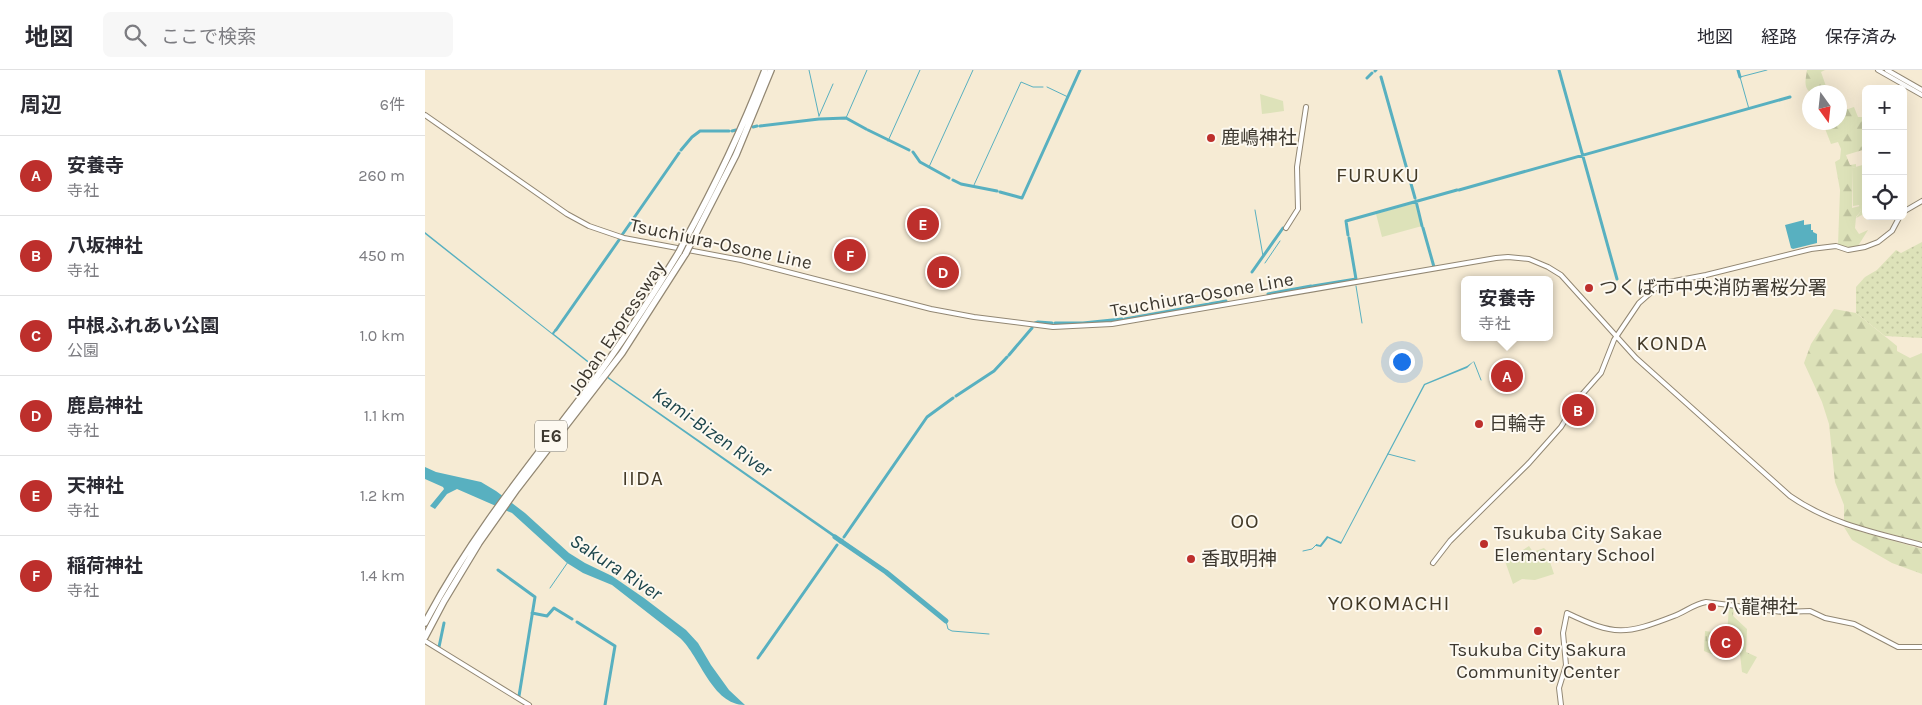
<!DOCTYPE html>
<html lang="ja">
<meta charset="utf-8">
<style>
body{margin:0;font-family:Karla,"Noto Sans JP",sans-serif;background:#f7f7f7;color:#2b2b33}
.controls{position:absolute;right:15px;top:15px;display:grid;overflow:hidden;border-radius:8px;box-shadow:0 5px 20px #0002}
.controls button{width:45px;height:45px;display:grid;place-items:center;padding:0;border:0;border-bottom:1px solid #e1e1e2;background:#fff;color:#2b2b33;font:25px sans-serif}
.compass{position:absolute;left:1377px;top:15px;width:45px;height:45px;border-radius:50%;background:#fff;box-shadow:0 5px 20px #0002;rotate:165deg}
.you{position:absolute;left:976px;top:291px;width:18px;height:18px;margin:-12px;border:4px solid #fff;border-radius:50%;background:#1a73e8;box-shadow:0 0 0 8px #1a73e833}
.badge{display:grid;place-items:center;width:32px;height:32px;border-radius:50%;background:#bd2f2c;color:#fff;font-size:16px;font-weight:700}
.pin{position:absolute;translate:-50% -50%;border:2px solid #fff;box-shadow:0 1px 5px #0006}
.popup{position:absolute;left:1036px;top:206px;width:92px;height:65px;box-sizing:border-box;display:grid;place-content:center;border-radius:8px;background:#fff;filter:drop-shadow(0 1px 4px #0005);font-size:16px;white-space:nowrap;color:#7c7c81}
.popup b{font-size:19px;color:#2b2b33}
.popup::after{content:'';position:absolute;left:50%;top:100%;margin-left:-10px;border:10px solid transparent;border-top-color:#fff}
.list{margin:0;padding:0;list-style:none}
h2{display:flex;justify-content:space-between;align-items:center;height:65px;margin:0;padding:0 20px;font-size:21px}
h2 small{font-size:16px;font-weight:400;color:#7c7c81}
.list li{display:grid;grid-template-columns:32px 1fr auto;gap:15px;align-items:center;box-sizing:border-box;height:80px;padding:0 20px;border-top:1px solid #e1e1e2}
.list b{display:block;font-size:19px;white-space:nowrap}
.list p{margin:0;font-size:16px;white-space:nowrap;color:#7c7c81}
.list em{font-size:16px;font-style:normal;color:#7c7c81}
.icon{flex:none;width:28px;height:28px;fill:none;stroke:currentColor;stroke-width:2;stroke-linecap:round;stroke-linejoin:round}
.map{position:relative;flex:none;width:1497px;height:635px;overflow:hidden}
header{display:flex;align-items:center;gap:30px;box-sizing:border-box;height:70px;padding:0 25px;background:#fff;border-bottom:1px solid #e1e1e2}
header strong{font-size:24px}
nav{display:flex;gap:28px;margin-inline-start:auto;font-size:18px}
.search{width:350px;height:45px;background:#f7f7f7;display:flex;align-items:center;gap:12px;box-sizing:border-box;padding:0 18px;border-radius:8px;color:#7c7c81;font-size:19px}
main{display:flex}
aside{flex:1;background:#fff}
.map>svg:first-child{display:block}
.grass{fill:url(#grass-dots)}
.forest{fill:url(#forest-firs)}
.park{fill:url(#park-tufts)}
.garden{fill:#dde2b9}
.water{fill:#58b0c0}
.lines{fill:none;stroke-linecap:round;stroke-linejoin:round}
.stream{stroke:#58b0c0;stroke-width:1}
.canal{stroke:#58b0c0;stroke-width:3}
.river{stroke:#58b0c0;stroke-width:5}
.secondary-casing{stroke:#928773;stroke-width:6}
.highway-casing{stroke:#928773;stroke-width:8}
.secondary{stroke:#fff;stroke-width:4}
.highway{stroke:#fff;stroke-width:5.5}
.highway-bridge-casing{stroke:#928773;stroke-width:8;stroke-linecap:butt}
.highway-bridge{stroke:#fff;stroke-width:5.5}
.poi-dot{fill:#bd2f2c;stroke:#fdf9f0;stroke-width:2}
.labels{text-anchor:middle;dominant-baseline:central;stroke-width:4;stroke-linejoin:round;paint-order:stroke}
.shield{fill:#fdf9f0;stroke:#777269;stroke-width:1}
.shield-label{font-size:18px;font-weight:bold;fill:#3d382f}
.poi-label{font-size:19px;fill:#3d382f;stroke:#fdf9f0;text-anchor:start}
.street-label{font-size:19px;fill:#3d382f;stroke:#fdf9f0}
.water-label{font-size:20px;font-style:italic;fill:#1c454c;stroke:#fdf9f0}
.quarter-label{font-size:21px;letter-spacing:1px;fill:#423927;stroke:#fdf9f0}
</style>
<header>
<strong>地図</strong>
<div class="search"><svg class="icon" aria-label="search" viewBox="0 0 24 24"><circle cx="10" cy="10" r="6"/><path d="M15 15l6 6"/></svg>ここで検索</div>
<nav><a>地図</a><a>経路</a><a>保存済み</a></nav>
</header>
<main>
<aside>
<h2>周辺<small>6件</small></h2>
<ul class="list">
<li><span class="badge">A</span><div><b>安養寺</b><p>寺社</p></div><em>260 m</em></li>
<li><span class="badge">B</span><div><b>八坂神社</b><p>寺社</p></div><em>450 m</em></li>
<li><span class="badge">C</span><div><b>中根ふれあい公園</b><p>公園</p></div><em>1.0 km</em></li>
<li><span class="badge">D</span><div><b>鹿島神社</b><p>寺社</p></div><em>1.1 km</em></li>
<li><span class="badge">E</span><div><b>天神社</b><p>寺社</p></div><em>1.2 km</em></li>
<li><span class="badge">F</span><div><b>稲荷神社</b><p>寺社</p></div><em>1.4 km</em></li>
</ul>
</aside>
<div class="map">
<svg width="1497" height="635" viewBox="0 0 1497 635">
<defs>
<pattern id="grass-dots" width="8" height="8" patternUnits="userSpaceOnUse" patternTransform="scale(1.25)"><rect width="8" height="8" fill="#dde2b9"/><path d="M2 2h.1M6 6h.1" fill="none" stroke="#bfc39f" stroke-width="1.8" stroke-linecap="round"/></pattern>
<pattern id="forest-firs" width="22" height="20" patternUnits="userSpaceOnUse" patternTransform="scale(1.25)"><rect width="22" height="20" fill="#dde2b9"/><path d="M5 1l3.5 6h-7zM16 11l3.5 6h-7z" fill="#bfc39f"/></pattern>
<pattern id="park-tufts" width="24" height="20" patternUnits="userSpaceOnUse" patternTransform="scale(1.25)"><rect width="24" height="20" fill="#dde2b9"/><path d="M3 7l-1-3M5 7V3M7 7l1-3M15 17l-1-3M17 17v-4M19 17l1-3" fill="none" stroke="#bfc39f"/></pattern>
</defs>
<rect width="100%" height="100%" fill="#f6ebd4"/>
<path class="grass" d="M1497,172V268L1460,266L1431,243V217L1440,207L1452,200L1471,180L1476,183Z"/>
<path class="forest" d="M1382,0H1400L1396,2L1403,22H1385C1378,17 1381,8 1382,0Z
M1429,37L1433,47H1441V79L1421,85L1425,95L1431,94V97L1427,98V138L1435,136L1436,141L1431,147L1430,158L1434,164L1443,160L1433,176L1420,178L1413,175L1415,120L1410,92L1415,89L1416,79L1413,72L1406,74L1399,56L1403,55V53L1414,52L1415,39L1417,41Z
M1409,239L1431,243L1472,276V281L1485,288L1497,283V472L1419,452V435L1410,412L1404,354L1397,332L1379,293L1386,274Z
M1419,457L1497,479V504L1467,493L1427,470Z"/>
<path class="park" d="M1304,537L1309,538L1308,546L1322,559L1321,582L1332,587L1322,604L1317,602L1315,584L1299,581L1296,588L1279,581L1280,561L1302,564Z"/>
<path class="garden" d="M835,24L858,31L859,41L837,44Z
M1441,94V143L1431,148L1436,141L1434,135L1428,136L1427,98Z
M990,133L997,156L957,167L951,144Z
M1104,476L1108,482L1119,478L1121,480L1129,504L1110,510L1097,509L1088,514L1080,491Z"/>
<path class="water" d="M1379,150V155L1386,154V160H1388V162L1392,164V173L1368,179L1366,178L1360,155Z
M0,162L127,263L130,259L132,260L129,264L186,309L416,469L414,471L185,310L0,164Z
M1049,291L1042,298L1000,315L916,474L903,468L896,477L891,476V474L895,475L902,466L916,472L999,314L1042,296Z
M0,397L11,402L56,412L71,421L100,443L144,483L160,493L187,506L219,528L261,560L273,573L286,595L304,620L320,635C287,635 275,586 255,568L187,515L158,503L142,493L87,443L32,419L22,424L10,439L5,436L19,419L18,417L0,409Z"/>
<g class="lines">
<path class="stream" d="M384,0L394,46
M622,17L643,27
M1324,39L1315,7L1342,0
M394,46L408,14
M421,48L442,0
M463,71L495,0
M504,97L548,0
M549,115L596,12L608,17H618
M830,140L838,186
M840,193L855,171
M931,216L937,253
M1049,292L1056,310
M963,384L990,391
M878,481L887,479L891,475
M125,518L143,492
M521,551L523,559L527,561L564,564"/>
<path class="canal" d="M1134,0L1192,209
M1313,0L1315,7
M950,1L951,0
M956,7L990,128
M942,8L947,3
M395,49L421,48L441,59
M335,56L394,49
M328,57L332,56
M443,60L484,80
M307,61L311,60
M256,80L267,67L275,61H304
M488,82L495,92L524,108
M528,110L536,114L572,121
M1034,120L1365,27
M575,122L597,128L655,0
M991,131L997,156
M998,158L1009,197
M197,165L254,83
M923,165L921,151L1032,120
M827,202L858,158
M888,216L931,209L924,168
M843,224L886,216
M700,249L801,231
M610,253L613,252L627,253
M630,253H658L697,249
M131,260L194,170
M584,285L607,258
M531,326L569,301L582,287
M419,467L502,347L528,328
M415,472L417,470
M73,500L110,527L94,626
M107,543L122,546L129,538L147,549
M152,552L190,576L180,635
M14,577L19,553
M333,588L412,475"/>
<path class="river" d="M410,467L461,502L521,551"/>
<defs>
<path id="secondary" d="M1453,0L1497,25
M1462,0L1497,20
M0,45L142,144L164,156L199,168L316,190L506,239L549,247L628,257L687,254L1071,188L1083,187L1104,189L1123,197L1136,205L1211,288L1365,426C1405,454 1451,463 1497,475
M1478,142L1497,131
M861,158L873,139L872,97L881,37
M1008,493L1025,471L1104,393L1136,357L1153,329L1176,303L1189,270L1214,233L1231,218L1244,212L1281,205L1386,179L1411,176L1423,180L1440,177L1453,172L1467,161L1475,146
M0,571L104,635
M1136,635L1134,618L1141,595L1138,563L1142,543C1190,566 1200,565 1249,546C1260,542 1269,534 1281,532L1358,542L1385,541L1400,548L1429,554L1473,577H1497"/>
<path id="highway" d="M258,174C289,118 317,60 340,0
M265,175L311,85L346,0
M0,553C45,467 106,393 164,317C197,273 226,228 254,182
M0,567L19,531L54,473L92,419L197,283L261,183"/>
</defs>
<use href="#secondary" class="secondary-casing"/>
<use href="#highway" class="highway-casing"/>
<use href="#secondary" class="secondary"/>
<use href="#highway" class="highway"/>
<defs>
<path id="highway-bridge" d="M254,182L258,174
M261,183L265,175"/>
</defs>
<use href="#highway-bridge" class="highway-bridge-casing"/>
<use href="#highway-bridge" class="highway-bridge"/>
</g>
<g class="poi-dot">
<circle cx="786" cy="68" r="5"/>
<circle cx="1164" cy="218" r="5"/>
<circle cx="1054" cy="354" r="5"/>
<circle cx="1059" cy="474" r="5"/>
<circle cx="766" cy="489" r="5"/>
<circle cx="1287" cy="537" r="5"/>
<circle cx="1113" cy="561" r="5"/>
</g>
<g class="labels">
<rect class="shield" x="110" y="350.5" width="32" height="31" rx="4"/>
<g class="shield-label">
<text x="126" y="366">E6</text>
</g>
<g class="poi-label">
<text x="796" y="68">鹿嶋神社</text>
<text x="1174" y="218">つくば市中央消防署桜分署</text>
<text x="1064" y="354">日輪寺</text>
<text x="1069" y="463">Tsukuba City Sakae<tspan x="1069" dy="22">Elementary School</tspan></text>
<text x="776" y="489">香取明神</text>
<text x="1297" y="537">八龍神社</text>
<text x="1113" y="580" text-anchor="middle">Tsukuba City Sakura<tspan x="1113" dy="22">Community Center</tspan></text>
</g>
<g class="street-label">
<text transform="translate(296 174) rotate(12)">Tsuchiura-Osone Line</text>
<text transform="translate(777 225) rotate(-10)">Tsuchiura-Osone Line</text>
<text transform="translate(192 258) rotate(-56)">Joban Expressway</text>
</g>
<g class="water-label">
<text transform="translate(287 362) rotate(35)">Kami-Bizen River</text>
<text transform="translate(191 497) rotate(33)">Sakura River</text>
</g>
<g class="quarter-label">
<text x="953" y="105">FURUKU</text>
<text x="1247" y="273">KONDA</text>
<text x="218" y="408">IIDA</text>
<text x="820" y="451">OO</text>
<text x="964" y="533">YOKOMACHI</text>
</g>
</g>
</svg>
<div class="controls">
<button>+</button>
<button>−</button>
<button><svg class="icon" aria-label="locate" viewBox="0 0 24 24"><circle cx="12" cy="12" r="6"/><path d="M12 2v4M12 18v4M2 12h4M18 12h4"/></svg></button>
</div>
<svg class="compass" viewBox="-18 -18 36 36"><path d="M0-13l5 13h-10z" fill="#e53935"/><path d="M0 13l5-13h-10z" fill="#7c7c81"/></svg>
<div class="you"></div>
<div class="pin badge" style="left:1082px;top:306px">A</div>
<div class="popup"><b>安養寺</b>寺社</div>
<div class="pin badge" style="left:1153px;top:340px">B</div>
<div class="pin badge" style="left:1301px;top:572px">C</div>
<div class="pin badge" style="left:518px;top:202px">D</div>
<div class="pin badge" style="left:498px;top:154px">E</div>
<div class="pin badge" style="left:425px;top:185px">F</div>
</div>
</main>
